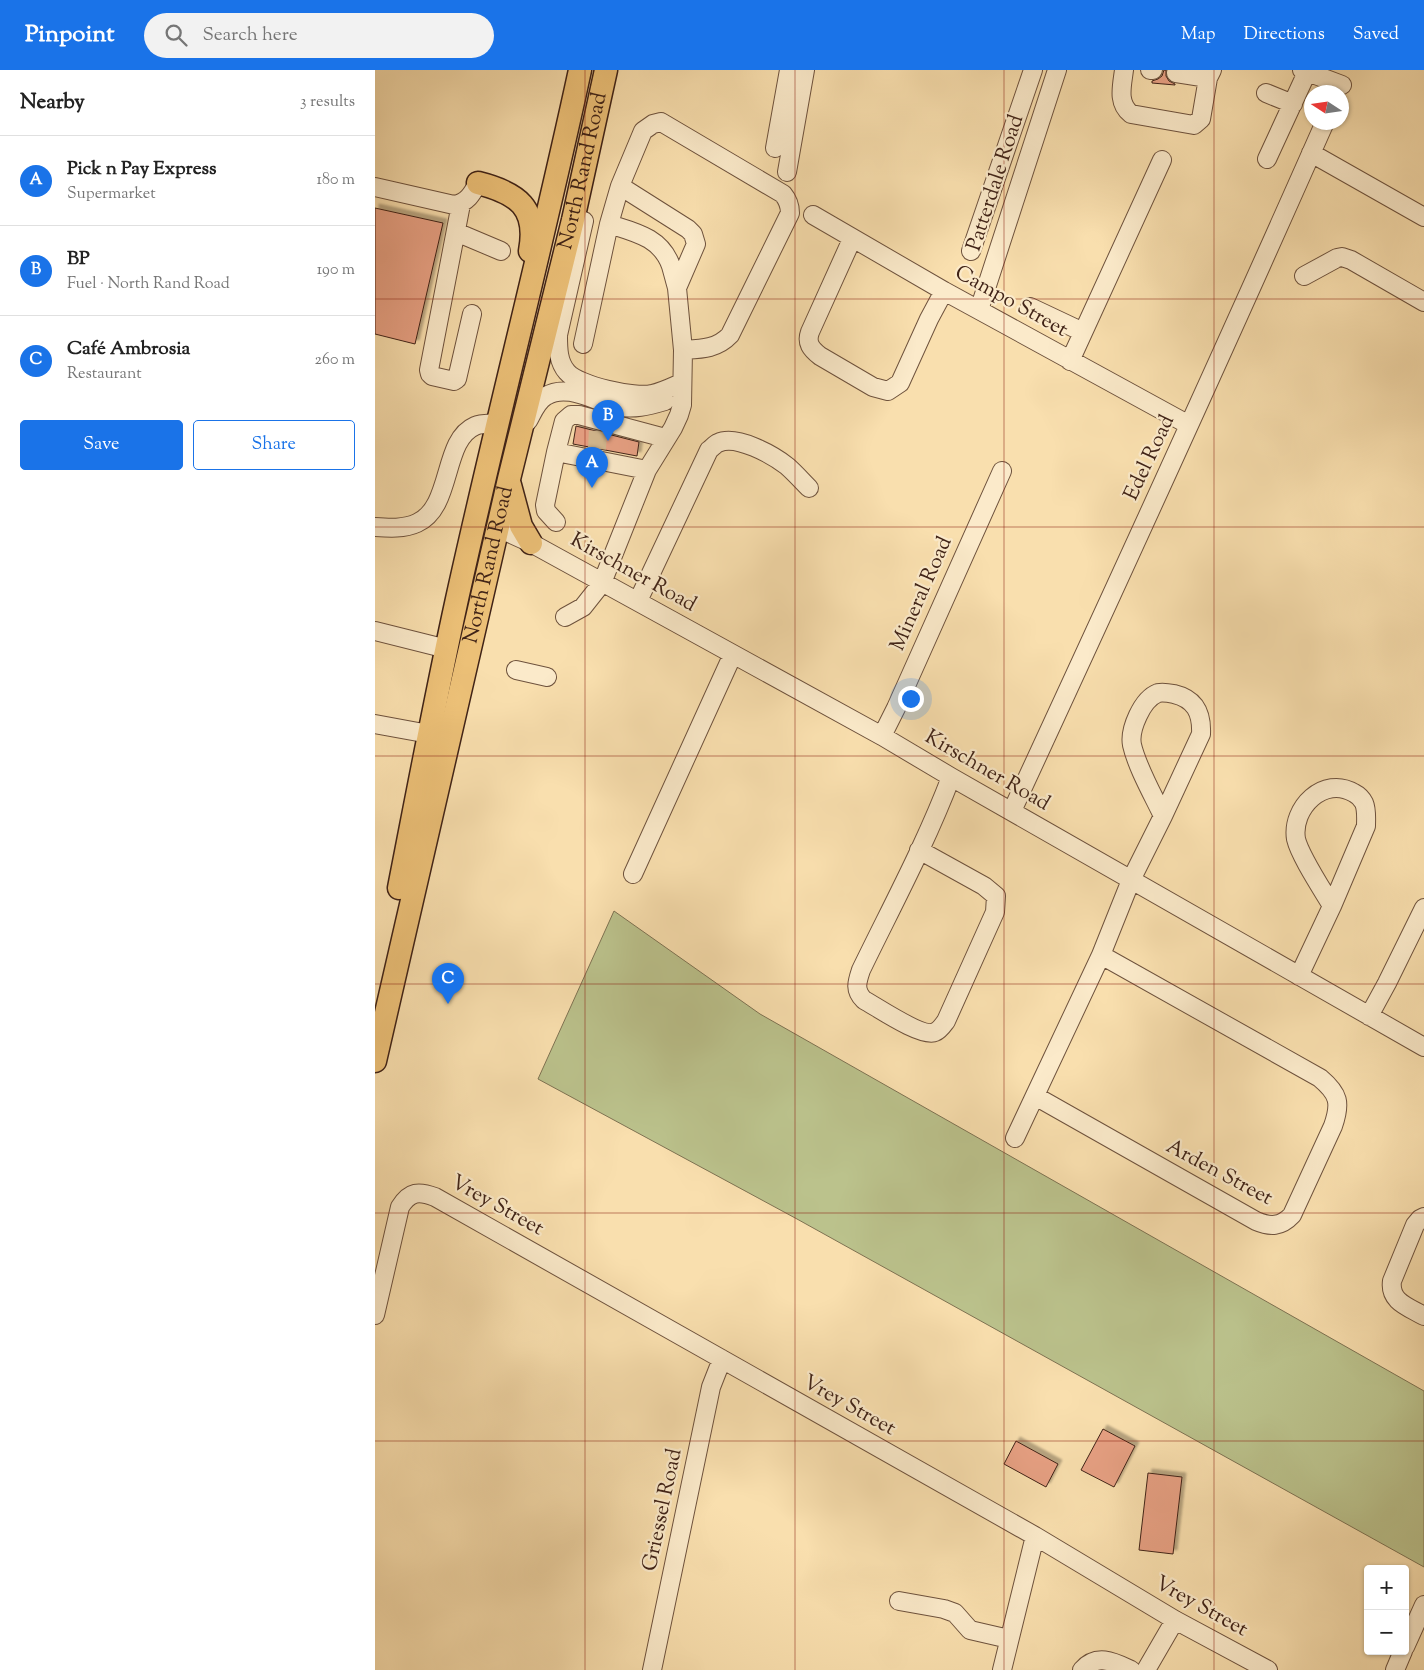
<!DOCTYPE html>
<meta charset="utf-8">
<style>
body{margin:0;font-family:"Sorts Mill Goudy",serif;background:#f2f2f2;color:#222}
.controls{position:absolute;right:15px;bottom:15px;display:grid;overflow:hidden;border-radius:5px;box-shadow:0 1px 4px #0004}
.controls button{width:45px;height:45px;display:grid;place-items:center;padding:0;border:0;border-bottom:1px solid #e0e0e0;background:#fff;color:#222;font:25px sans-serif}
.compass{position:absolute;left:929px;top:15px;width:45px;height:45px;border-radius:50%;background:#fff;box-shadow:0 1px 4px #0004;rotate:282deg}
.you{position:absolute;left:535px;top:628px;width:18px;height:18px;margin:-12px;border:4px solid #fff;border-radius:50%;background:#1a73e8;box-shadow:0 0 0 8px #1a73e833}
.badge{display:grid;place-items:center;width:32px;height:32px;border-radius:50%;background:#1a73e8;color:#fff;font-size:16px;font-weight:700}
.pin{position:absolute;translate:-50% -41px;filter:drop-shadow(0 1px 2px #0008)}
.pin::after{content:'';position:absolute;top:26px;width:18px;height:15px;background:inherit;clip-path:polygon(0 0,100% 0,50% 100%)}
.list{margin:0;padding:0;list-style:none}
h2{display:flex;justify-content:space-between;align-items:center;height:65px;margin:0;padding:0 20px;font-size:21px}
h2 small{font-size:16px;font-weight:400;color:#767676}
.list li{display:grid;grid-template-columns:32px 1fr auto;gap:15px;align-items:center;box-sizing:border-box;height:90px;padding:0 20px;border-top:1px solid #e0e0e0}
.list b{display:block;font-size:19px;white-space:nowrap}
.list p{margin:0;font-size:16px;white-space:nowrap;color:#767676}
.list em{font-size:16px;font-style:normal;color:#767676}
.actions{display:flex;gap:10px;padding:15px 20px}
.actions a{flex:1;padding:11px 0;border:1px solid #1a73e8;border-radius:5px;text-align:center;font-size:18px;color:#1a73e8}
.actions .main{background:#1a73e8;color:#fff}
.icon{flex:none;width:28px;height:28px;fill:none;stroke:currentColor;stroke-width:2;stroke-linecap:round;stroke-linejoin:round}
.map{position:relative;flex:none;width:1049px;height:1600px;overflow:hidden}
header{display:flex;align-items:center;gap:30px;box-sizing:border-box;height:70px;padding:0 25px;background:#1a73e8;color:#fff}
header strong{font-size:24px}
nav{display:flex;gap:28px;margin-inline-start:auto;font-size:18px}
.search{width:350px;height:45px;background:#f2f2f2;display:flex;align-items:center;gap:12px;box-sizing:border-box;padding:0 18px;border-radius:28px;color:#767676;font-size:19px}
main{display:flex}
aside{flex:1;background:#fff}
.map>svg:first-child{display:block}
.green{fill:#bbc28c;stroke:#7e7252}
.building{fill:#e8a184;stroke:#402317;filter:url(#shadow)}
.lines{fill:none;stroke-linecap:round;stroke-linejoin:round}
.minor-tunnel{stroke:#d4b990;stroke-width:18;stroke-dasharray:18 9;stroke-linecap:butt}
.minor-casing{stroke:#6e523d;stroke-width:20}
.major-casing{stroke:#402317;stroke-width:25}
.minor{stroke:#fbeaca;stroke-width:18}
.major{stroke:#ecc077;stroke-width:22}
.grid{fill:none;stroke:#8f2418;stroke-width:1;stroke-opacity:0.55}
.labels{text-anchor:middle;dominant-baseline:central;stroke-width:4.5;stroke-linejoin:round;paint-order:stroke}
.street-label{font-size:21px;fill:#402317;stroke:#fbeaca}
</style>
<header>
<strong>Pinpoint</strong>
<div class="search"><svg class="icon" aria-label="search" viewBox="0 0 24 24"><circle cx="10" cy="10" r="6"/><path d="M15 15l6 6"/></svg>Search here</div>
<nav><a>Map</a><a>Directions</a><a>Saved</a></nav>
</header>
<main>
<aside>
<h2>Nearby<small>3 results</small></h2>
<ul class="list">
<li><span class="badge">A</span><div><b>Pick n Pay Express</b><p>Supermarket</p></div><em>180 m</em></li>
<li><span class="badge">B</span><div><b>BP</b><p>Fuel · North Rand Road</p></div><em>190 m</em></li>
<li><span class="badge">C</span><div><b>Café Ambrosia</b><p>Restaurant</p></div><em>260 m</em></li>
</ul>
<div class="actions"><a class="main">Save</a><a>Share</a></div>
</aside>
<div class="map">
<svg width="1049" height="1600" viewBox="0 0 1049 1600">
<defs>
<filter id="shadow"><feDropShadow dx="4" dy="-4" stdDeviation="1" flood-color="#0004"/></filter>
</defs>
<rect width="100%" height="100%" fill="#f9dfae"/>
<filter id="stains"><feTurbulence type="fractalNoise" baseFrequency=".004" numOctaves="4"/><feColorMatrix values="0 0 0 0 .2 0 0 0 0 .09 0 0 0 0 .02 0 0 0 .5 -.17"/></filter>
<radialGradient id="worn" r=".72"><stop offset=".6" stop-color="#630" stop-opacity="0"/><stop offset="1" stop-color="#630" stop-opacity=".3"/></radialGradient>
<path class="green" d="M239,841L385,944L1049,1321V1497L422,1149L163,1009Z"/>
<path class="building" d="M789,0H791V6L794,11L800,14V15L777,13V11L783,9L787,6Z
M0,138L68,153L40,274L0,264Z
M201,356L264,372L262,386L198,374Z
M728,1359L760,1376L739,1417L706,1400Z
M641,1371L683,1394L671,1417L629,1394Z
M773,1403L807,1407L798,1484L764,1480Z"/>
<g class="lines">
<path class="minor-tunnel" d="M222,379L223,358"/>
<defs>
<path id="minor" d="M749,0C747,16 742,33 756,44L819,55L826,49L833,8L837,0
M775,0H778
M927,0L967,15
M801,3L833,8
M891,23L918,34
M400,78L414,0
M936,83L1049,147
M892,89L933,0
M412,102L430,0
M0,117L79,135C92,133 97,124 103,113
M86,134L54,300L55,304L57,306L79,311L82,309L97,244
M438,145L569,221L814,355
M209,151L183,265C183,278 183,292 192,302C204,316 260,328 277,324C287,322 297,317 306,313
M234,154L245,116
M81,162L126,181
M477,169L435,262C431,273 436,279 445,286L498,317L513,321L525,313L554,249L569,221
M596,181L658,0
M929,206L962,188L967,187L976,190L1049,232
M655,237L708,262
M604,240L682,0
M208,274L234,154C259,162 286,167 296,196C298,203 300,211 302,218
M695,291L787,90
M153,351C158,342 162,331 171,326C192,313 219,331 241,336C258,340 273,336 290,331
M181,382L189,351L196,345H204L290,368
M181,452L171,441L170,435L181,382L272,400
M0,457C14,458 29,459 42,453C78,437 67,370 100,356C107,353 116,354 123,353
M123,458L156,473L507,666L576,707L1049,977
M263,531L334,380C337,378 340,374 343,373C361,364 398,385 412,396C420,403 427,411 434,418
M190,547L208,537L227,513L272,400L298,358L304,345L307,335L308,280L302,218L321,174L318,164L313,159L245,116L268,61L278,54L286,52L408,124C413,130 415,135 415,143L355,265C342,279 326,279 308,280
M0,561L72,579
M141,600L172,607
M0,654L54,664
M507,666L521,638L627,401
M637,741C743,512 848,283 950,52
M544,780L609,816L621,826L620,842L571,951C568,955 565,960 560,962C547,968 502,937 489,930C479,920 482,912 486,900C517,836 551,773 576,707
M258,804L358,584
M924,906L957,836L991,756C991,749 992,740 989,733C987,729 983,725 979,723C949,705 916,738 921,769C925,786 947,819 957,836
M994,946L1012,913L1049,838
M660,1026L881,1151C895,1157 906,1157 917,1145L958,1056C966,1033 964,1024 945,1008L726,885
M640,1068L726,885L756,810L788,746L826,664C827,643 820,629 799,624C794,623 788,622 783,623C767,629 754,660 757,675C762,697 778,725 788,746
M1049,1147L1045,1149L1040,1155L1017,1211C1014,1232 1034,1237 1049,1246
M0,1245L25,1137C35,1121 44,1121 60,1127L660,1466L800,1550L893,1600
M524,1531L569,1539L580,1543L595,1560L634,1569
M1030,1577L1049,1535
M277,1600L336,1317L347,1289
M627,1600L660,1466
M707,1600C722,1583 739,1592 756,1600
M771,1600L800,1550
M1020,1600L1028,1581"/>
<g id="major">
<path d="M103,113C143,123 163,138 155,181"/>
<path d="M135,415L146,456L156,473"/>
<path d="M24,818C43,721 61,625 82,529C121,352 167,177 205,0"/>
<path id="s1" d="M0,991L134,409L198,150L231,0"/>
</g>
</defs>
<use href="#minor" class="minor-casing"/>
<use href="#major" class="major-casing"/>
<use href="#minor" class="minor"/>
<use href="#major" class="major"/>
</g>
<path class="grid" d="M210,0V1600M420,0V1600M629,0V1600M839,0V1600M0,229H1049M0,457H1049M0,686H1049M0,914H1049M0,1143H1049M0,1371H1049"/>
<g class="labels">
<g class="street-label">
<text stroke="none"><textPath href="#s1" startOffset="914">North Rand Road</textPath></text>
<text transform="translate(621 113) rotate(-72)">Patterdale Road</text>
<text transform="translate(636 232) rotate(29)">Campo Street</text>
<text transform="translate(775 388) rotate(-65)">Edel Road</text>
<text stroke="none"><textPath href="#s1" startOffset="509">North Rand Road</textPath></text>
<text transform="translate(258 503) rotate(29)">Kirschner Road</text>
<text transform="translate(547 524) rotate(-66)">Mineral Road</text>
<text transform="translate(612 701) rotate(30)">Kirschner Road</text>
<text transform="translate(844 1103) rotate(28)">Arden Street</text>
<text transform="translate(122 1136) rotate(29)">Vrey Street</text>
<text transform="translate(474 1336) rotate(29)">Vrey Street</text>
<text transform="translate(288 1440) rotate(-78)">Griessel Road</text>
<text transform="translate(826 1537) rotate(29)">Vrey Street</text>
</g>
</g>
<rect width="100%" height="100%" filter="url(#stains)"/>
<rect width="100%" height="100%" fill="url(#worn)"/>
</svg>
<div class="controls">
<button>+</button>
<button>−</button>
</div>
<svg class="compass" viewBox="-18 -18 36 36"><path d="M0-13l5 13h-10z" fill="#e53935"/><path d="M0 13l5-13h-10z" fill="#767676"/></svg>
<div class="you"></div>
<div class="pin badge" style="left:217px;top:418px">A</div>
<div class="pin badge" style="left:233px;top:371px">B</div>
<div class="pin badge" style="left:73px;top:934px">C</div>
</div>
</main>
